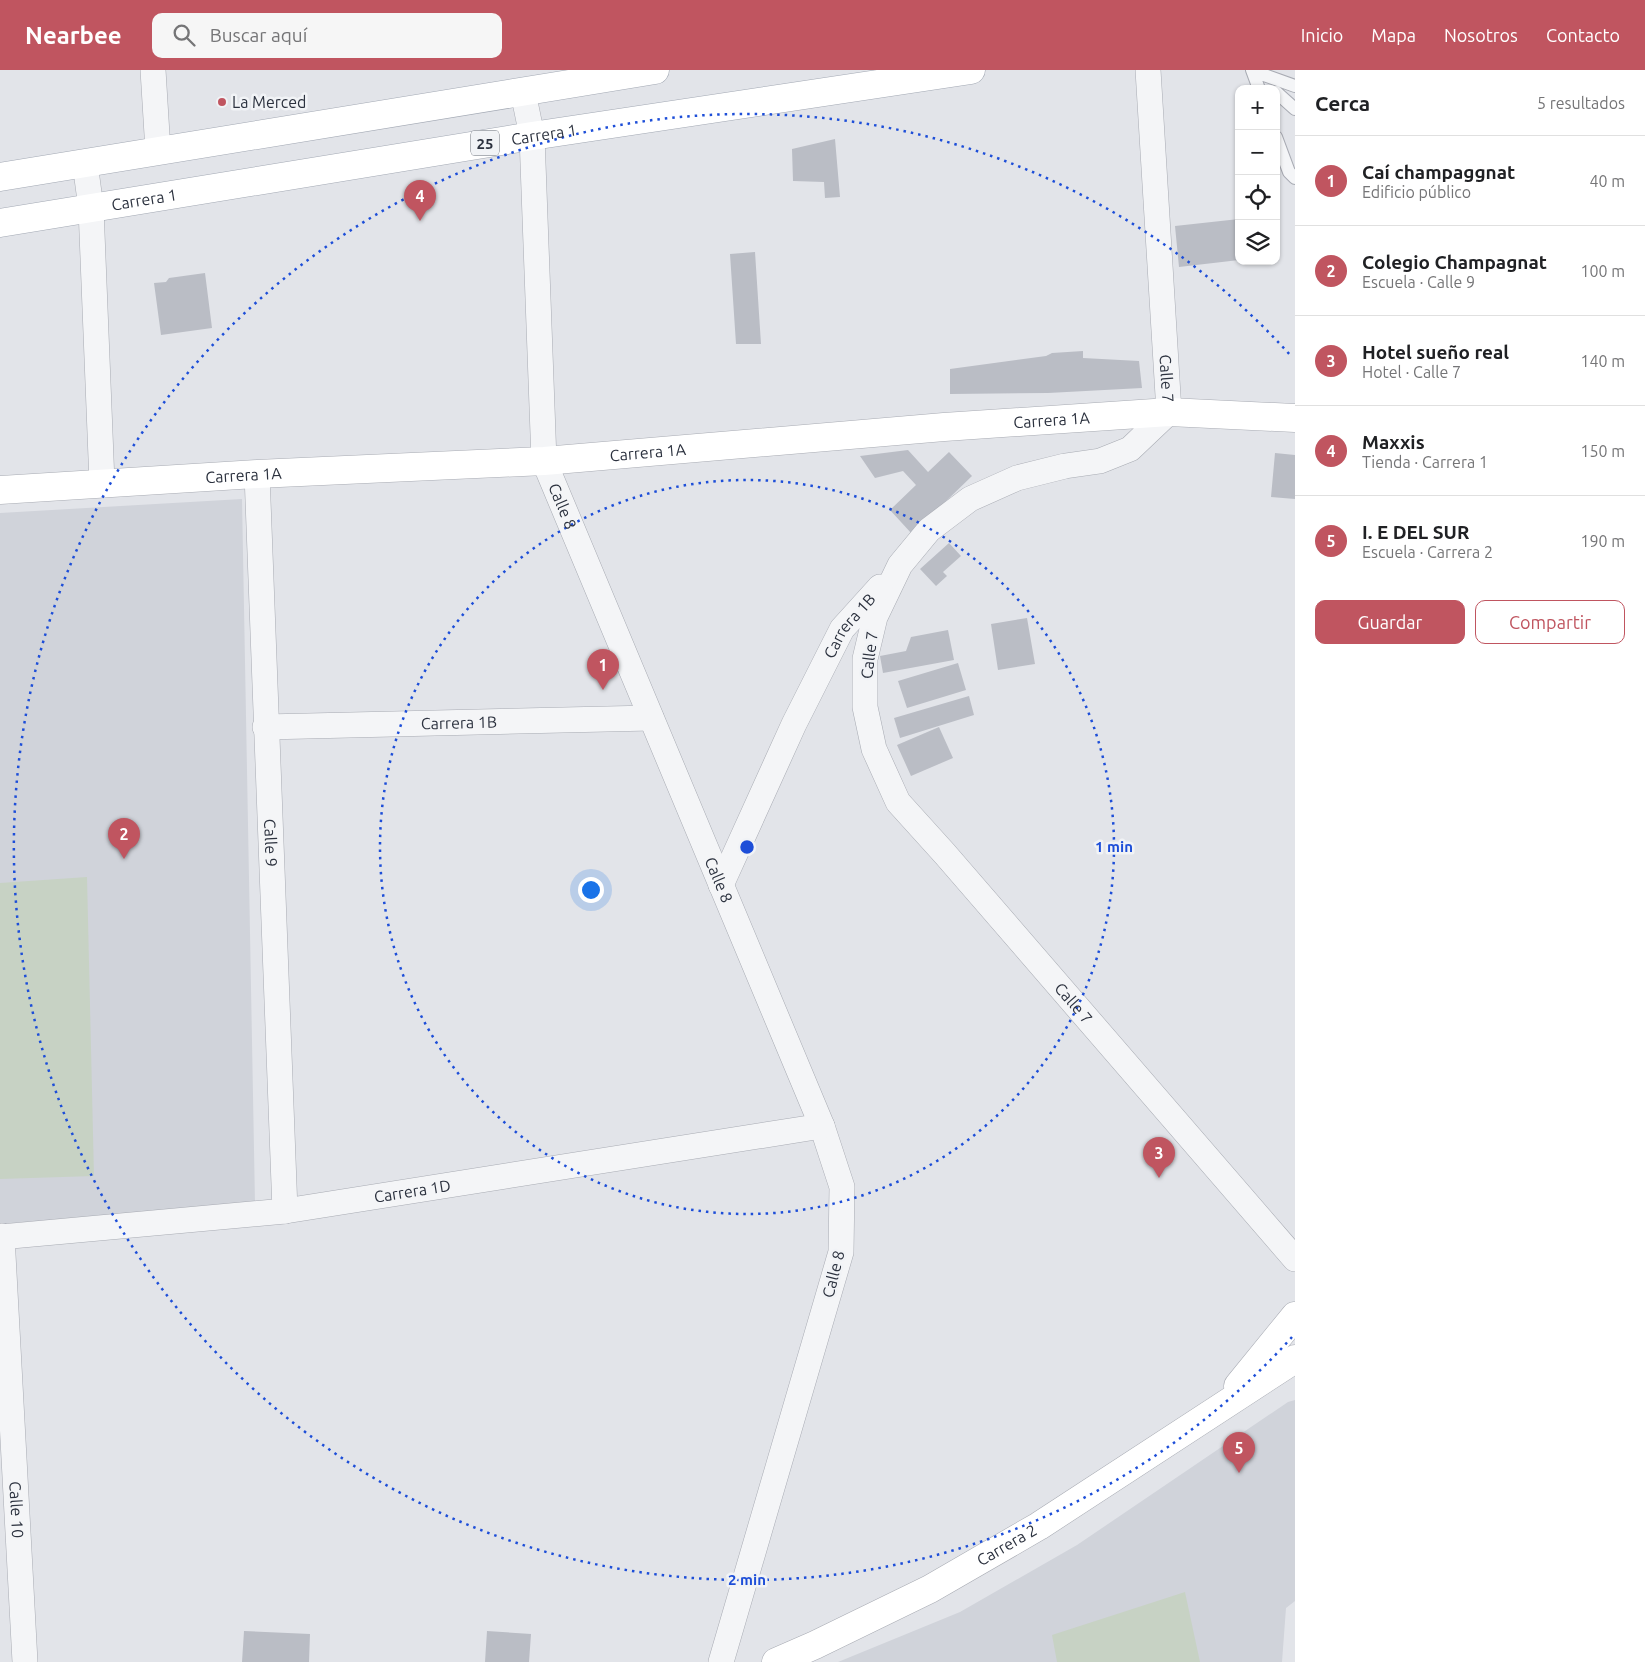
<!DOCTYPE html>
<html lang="es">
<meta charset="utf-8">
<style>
body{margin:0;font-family:Ubuntu,sans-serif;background:#f6f6f6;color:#202124}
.controls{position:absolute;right:15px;top:15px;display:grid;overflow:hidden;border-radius:10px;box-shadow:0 1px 4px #0004}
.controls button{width:45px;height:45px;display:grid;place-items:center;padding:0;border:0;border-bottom:1px solid #e0e0e0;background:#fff;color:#202124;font:25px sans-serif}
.you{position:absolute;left:590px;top:819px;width:18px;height:18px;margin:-12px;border:4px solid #fff;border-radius:50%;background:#1a73e8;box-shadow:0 0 0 8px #1a73e833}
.badge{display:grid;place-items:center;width:32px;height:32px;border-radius:50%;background:#c05560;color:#fff;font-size:16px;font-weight:700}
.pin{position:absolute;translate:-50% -41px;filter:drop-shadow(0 1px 2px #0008)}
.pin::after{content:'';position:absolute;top:26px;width:18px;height:15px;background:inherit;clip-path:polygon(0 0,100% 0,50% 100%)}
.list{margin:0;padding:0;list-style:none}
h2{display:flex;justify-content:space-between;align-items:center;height:65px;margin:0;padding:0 20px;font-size:21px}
h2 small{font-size:16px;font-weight:400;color:#757577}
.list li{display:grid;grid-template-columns:32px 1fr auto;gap:15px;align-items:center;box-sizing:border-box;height:90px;padding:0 20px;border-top:1px solid #e0e0e0}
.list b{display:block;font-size:19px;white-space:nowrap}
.list p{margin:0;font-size:16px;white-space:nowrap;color:#757577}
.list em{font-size:16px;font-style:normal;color:#757577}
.actions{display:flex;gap:10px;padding:15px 20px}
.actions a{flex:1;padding:11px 0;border:1px solid #c05560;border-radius:10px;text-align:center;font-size:18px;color:#c05560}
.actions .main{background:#c05560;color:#fff}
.icon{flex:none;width:28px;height:28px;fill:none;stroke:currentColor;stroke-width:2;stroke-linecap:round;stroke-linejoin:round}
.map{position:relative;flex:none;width:1295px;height:1592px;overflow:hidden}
header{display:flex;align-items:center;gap:30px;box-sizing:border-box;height:70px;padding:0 25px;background:#c05560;color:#fff}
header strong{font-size:24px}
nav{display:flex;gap:28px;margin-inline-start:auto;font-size:18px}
.search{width:350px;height:45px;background:#f6f6f6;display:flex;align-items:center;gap:12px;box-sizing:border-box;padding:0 18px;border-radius:10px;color:#757577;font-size:19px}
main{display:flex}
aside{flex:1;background:#fff}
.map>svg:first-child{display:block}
.built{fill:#d0d3da}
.green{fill:#c7d2c4}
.building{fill:#babdc5}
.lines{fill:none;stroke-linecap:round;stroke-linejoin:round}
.lane-casing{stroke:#a8abb3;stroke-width:14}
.street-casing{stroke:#a8abb3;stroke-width:26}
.secondary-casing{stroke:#a8abb3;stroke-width:29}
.primary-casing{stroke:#a2a8b3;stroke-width:29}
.lane{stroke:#f4f5f7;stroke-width:12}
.street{stroke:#f4f5f7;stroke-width:25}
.secondary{stroke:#fff;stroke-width:28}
.primary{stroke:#fff;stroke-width:28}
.ring{fill:none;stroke:#1d4ed8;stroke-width:2.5;stroke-dasharray:2.5 5}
.poi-dot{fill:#c05560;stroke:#f1f3f6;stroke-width:2}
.labels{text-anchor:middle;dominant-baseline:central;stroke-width:5;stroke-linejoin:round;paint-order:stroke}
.shield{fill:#f1f3f6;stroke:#676c76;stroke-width:1}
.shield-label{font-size:15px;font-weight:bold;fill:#2c323f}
.poi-label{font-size:16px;fill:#2c323f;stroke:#f1f3f6;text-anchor:start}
.street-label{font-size:16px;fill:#2c323f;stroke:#f1f3f6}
.centre{fill:#1d4ed8;stroke:#f1f3f6;stroke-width:2.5}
.ring-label{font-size:15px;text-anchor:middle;font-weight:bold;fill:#1d4ed8;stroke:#f1f3f6;stroke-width:5;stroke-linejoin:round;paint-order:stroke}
</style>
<header>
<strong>Nearbee</strong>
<div class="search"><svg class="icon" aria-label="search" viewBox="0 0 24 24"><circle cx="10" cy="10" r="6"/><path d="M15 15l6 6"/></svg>Buscar aquí</div>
<nav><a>Inicio</a><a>Mapa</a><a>Nosotros</a><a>Contacto</a></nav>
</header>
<main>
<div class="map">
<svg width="1295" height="1592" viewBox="0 0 1295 1592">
<rect width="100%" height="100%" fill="#e2e4e9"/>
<path class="built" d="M242,429L255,1134L0,1154V443Z
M1295,1330V1531L1286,1538L1282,1592H838L960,1542L1077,1475L1288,1332Z"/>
<path class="green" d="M87,807L94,1106L0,1109V813Z
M1185,1522L1200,1592H1057L1052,1565Z"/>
<path class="building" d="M835,69L840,127L825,128L824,112L793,111L792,79Z
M1239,149V190L1179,197L1175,156Z
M755,182L761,274H736L730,184Z
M205,203L212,258L161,265L154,213L166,212L169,208Z
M1083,281V288L1139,291L1142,318L1048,323L950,324V299L1046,286L1052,283Z
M908,380L928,402L949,382L972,406L912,464L890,440L916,415L903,401L875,408L860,386Z
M1275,383L1295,385V429L1271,427Z
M949,473L961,486L943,502L947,506L936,516L920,499Z
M1027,548L1035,594L998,600L991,554Z
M948,560L954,590L883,603L880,586L906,581L911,567Z
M958,593L966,620L907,638L898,611Z
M969,626L974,645L900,668L894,648Z
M939,657L953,688L911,706L897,675Z
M244,1561L310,1564L309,1592H242Z
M487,1561L531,1564L529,1592H485Z"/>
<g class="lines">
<defs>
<path id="lane" d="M1252,0L1259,19
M1253,1L1295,16
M1276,22L1295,39
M1276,67L1289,102L1295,108"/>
<g id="street">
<path d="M153,0L158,81"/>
<path id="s1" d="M1148,0L1169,342L1130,379L1100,391L1065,396L1017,408L970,429L929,460L900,495L875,547L865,589V637L874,679L898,732L945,784L1295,1189"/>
<path id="s2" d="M523,22L532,66L544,391L822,1056L842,1117L841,1182L721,1592"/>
<path d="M85,93L91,138L102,413"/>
<path id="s3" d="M257,404L285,1141"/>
<path id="s4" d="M265,657L651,648"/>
<path id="s5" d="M721,815L794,654L842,559L880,517"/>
<path id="s6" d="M2,1166L25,1592"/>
<path id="s7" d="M0,1167L285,1141L822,1056"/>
</g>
<g id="secondary">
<path id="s8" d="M0,420L257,404L544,391L944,357L1169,342L1295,348"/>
<path d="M1238,1316L1295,1246"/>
<path id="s9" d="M776,1592L815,1575L930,1519L1039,1456L1295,1289"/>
</g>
<g id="primary">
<path d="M0,107L655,0"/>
<path id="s10" d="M0,153L532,66L971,0"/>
</g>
</defs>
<use href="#lane" class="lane-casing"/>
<use href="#street" class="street-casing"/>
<use href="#secondary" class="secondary-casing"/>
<use href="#primary" class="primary-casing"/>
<use href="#lane" class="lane"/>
<use href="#street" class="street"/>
<use href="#secondary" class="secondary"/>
<use href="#primary" class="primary"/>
</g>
<g class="ring">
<circle cx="747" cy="777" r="367"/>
<path d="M1292 1267A733 733 0 1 1 1292 287"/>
</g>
<circle class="poi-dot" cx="222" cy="32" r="5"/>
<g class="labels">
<rect class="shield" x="471" y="60.5" width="28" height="25" rx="4"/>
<g class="shield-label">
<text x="485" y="73">25</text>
</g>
<g class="poi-label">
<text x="232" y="32">La Merced</text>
</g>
<g class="street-label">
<text stroke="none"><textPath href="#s10" startOffset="551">Carrera 1</textPath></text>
<text stroke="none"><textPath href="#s10" startOffset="146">Carrera 1</textPath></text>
<text stroke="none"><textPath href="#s1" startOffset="309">Calle 7</textPath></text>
<text stroke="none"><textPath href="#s8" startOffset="1054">Carrera 1A</textPath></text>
<text stroke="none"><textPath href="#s8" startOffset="649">Carrera 1A</textPath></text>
<text stroke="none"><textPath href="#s8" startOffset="244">Carrera 1A</textPath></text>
<text stroke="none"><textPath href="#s2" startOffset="419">Calle 8</textPath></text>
<text stroke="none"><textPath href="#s5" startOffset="290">Carrera 1B</textPath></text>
<text transform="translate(869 585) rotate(-83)">Calle 7</text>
<text stroke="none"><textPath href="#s4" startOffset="194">Carrera 1B</textPath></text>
<text stroke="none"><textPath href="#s3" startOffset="369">Calle 9</textPath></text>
<text stroke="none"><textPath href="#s2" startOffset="824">Calle 8</textPath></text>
<text stroke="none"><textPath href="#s1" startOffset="1179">Calle 7</textPath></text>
<text stroke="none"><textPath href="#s7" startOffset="415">Carrera 1D</textPath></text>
<text transform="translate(833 1204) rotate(-76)">Calle 8</text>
<text stroke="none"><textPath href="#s6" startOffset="274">Calle 10</textPath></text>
<text stroke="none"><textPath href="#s9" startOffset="259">Carrera 2</textPath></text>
</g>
</g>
<circle cx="747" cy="777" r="8" class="centre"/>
<g class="ring-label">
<text x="1114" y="782">1 min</text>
<text x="747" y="1515">2 min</text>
</g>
</svg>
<div class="controls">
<button>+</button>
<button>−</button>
<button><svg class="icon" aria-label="locate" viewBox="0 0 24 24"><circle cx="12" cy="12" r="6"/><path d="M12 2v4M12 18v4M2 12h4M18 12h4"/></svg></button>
<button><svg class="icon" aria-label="layers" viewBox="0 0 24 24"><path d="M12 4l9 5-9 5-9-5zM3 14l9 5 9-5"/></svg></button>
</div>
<div class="you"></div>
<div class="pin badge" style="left:603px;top:620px">1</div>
<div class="pin badge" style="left:124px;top:789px">2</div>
<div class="pin badge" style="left:1159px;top:1108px">3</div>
<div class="pin badge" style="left:420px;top:151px">4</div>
<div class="pin badge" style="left:1239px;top:1403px">5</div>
</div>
<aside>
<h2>Cerca<small>5 resultados</small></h2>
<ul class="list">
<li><span class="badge">1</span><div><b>Caí champaggnat</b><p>Edificio público</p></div><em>40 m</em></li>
<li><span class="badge">2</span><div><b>Colegio Champagnat</b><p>Escuela · Calle 9</p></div><em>100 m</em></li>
<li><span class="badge">3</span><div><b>Hotel sueño real</b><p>Hotel · Calle 7</p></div><em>140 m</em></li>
<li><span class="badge">4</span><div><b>Maxxis</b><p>Tienda · Carrera 1</p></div><em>150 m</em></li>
<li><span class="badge">5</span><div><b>I. E DEL SUR</b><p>Escuela · Carrera 2</p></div><em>190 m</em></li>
</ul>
<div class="actions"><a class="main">Guardar</a><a>Compartir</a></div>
</aside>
</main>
